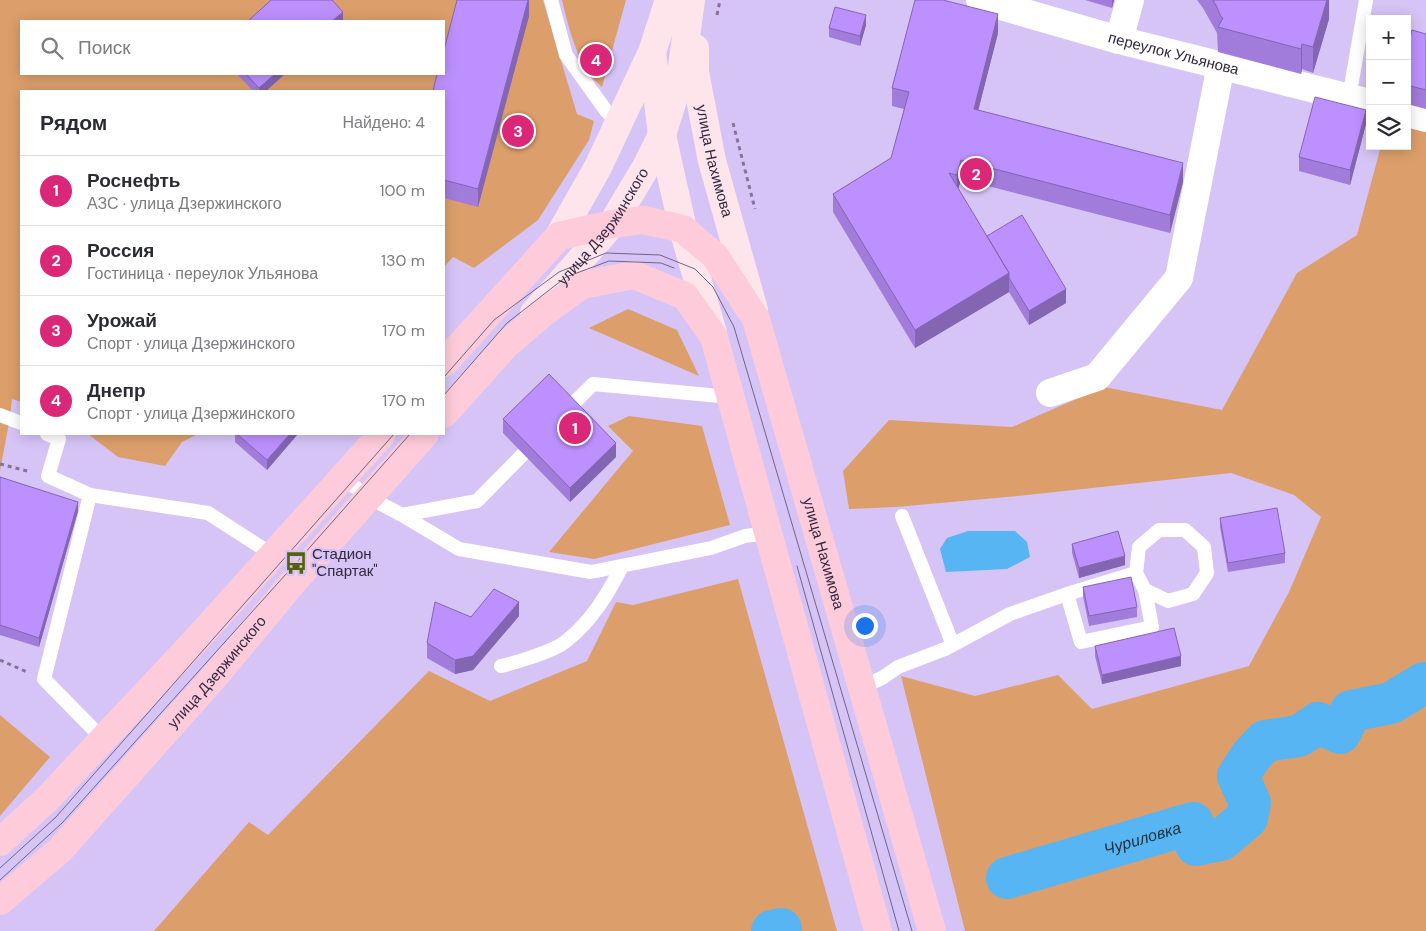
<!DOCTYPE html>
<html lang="ru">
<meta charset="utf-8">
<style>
body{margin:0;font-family:"DM Sans",sans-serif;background:#f2f2f3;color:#2b2b33}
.controls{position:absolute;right:15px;top:15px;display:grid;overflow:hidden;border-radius:0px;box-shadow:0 2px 12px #0003}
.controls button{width:45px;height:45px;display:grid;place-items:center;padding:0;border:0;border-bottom:1px solid #e1e1e2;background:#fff;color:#2b2b33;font:25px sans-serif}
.you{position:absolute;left:864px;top:625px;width:18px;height:18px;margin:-12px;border:4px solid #fff;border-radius:50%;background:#1a73e8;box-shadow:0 0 0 8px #1a73e833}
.badge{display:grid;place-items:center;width:32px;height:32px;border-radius:50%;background:#db2777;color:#fff;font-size:16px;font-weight:700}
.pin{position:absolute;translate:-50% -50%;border:2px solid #fff;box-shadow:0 1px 5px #0006}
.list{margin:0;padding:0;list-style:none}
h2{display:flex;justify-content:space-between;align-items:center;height:65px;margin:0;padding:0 20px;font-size:21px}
h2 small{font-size:16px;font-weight:400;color:#7c7c81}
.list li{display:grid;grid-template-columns:32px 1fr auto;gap:15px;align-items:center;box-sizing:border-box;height:70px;padding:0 20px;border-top:1px solid #e1e1e2}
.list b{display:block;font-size:19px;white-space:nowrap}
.list p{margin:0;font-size:16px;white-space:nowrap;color:#7c7c81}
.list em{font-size:16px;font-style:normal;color:#7c7c81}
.icon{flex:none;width:28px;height:28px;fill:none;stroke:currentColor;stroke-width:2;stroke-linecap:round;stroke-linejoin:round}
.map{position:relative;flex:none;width:1426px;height:931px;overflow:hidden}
.search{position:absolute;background:#fff;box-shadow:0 2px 12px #0003;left:20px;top:20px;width:425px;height:55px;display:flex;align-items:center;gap:12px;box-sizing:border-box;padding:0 18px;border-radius:0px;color:#7c7c81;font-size:19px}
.panel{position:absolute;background:#fff;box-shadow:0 2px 12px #0003;left:20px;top:90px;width:425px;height:345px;border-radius:0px}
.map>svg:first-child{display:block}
.green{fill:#dc9f6b;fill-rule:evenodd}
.water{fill:#57b5f3}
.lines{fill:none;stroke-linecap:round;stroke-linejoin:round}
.river{stroke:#57b5f3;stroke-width:42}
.path{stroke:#817498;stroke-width:3;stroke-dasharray:4 4;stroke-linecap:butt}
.service{stroke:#fff;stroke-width:14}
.minor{stroke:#fff;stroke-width:28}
.secondary{stroke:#fee5ec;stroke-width:28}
.primary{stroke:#fdcbda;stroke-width:28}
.tram{stroke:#716587;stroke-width:1}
.wall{fill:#a27cda}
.shaded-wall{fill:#8465b2}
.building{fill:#bc90fe;stroke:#8465b2}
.labels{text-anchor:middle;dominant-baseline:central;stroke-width:4.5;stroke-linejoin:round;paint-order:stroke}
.street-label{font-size:15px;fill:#312840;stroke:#d6c4f6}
.poi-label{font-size:15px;fill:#312840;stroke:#d6c4f6;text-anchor:start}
.water-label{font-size:16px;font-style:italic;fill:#1a2f3e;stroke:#d6c4f6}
</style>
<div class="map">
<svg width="1426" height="931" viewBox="0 0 1426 931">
<rect width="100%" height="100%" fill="#d6c4f6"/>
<path class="green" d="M0,0H543L577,114L594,121L589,140L538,220L474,268L453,257L444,267V91H21V402L12,399L10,418L0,471ZM21,21H444V74H21Z
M562,0H626L602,87C578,68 569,29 562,0Z
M1407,126L1426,130V931H965L901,676L975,696L1058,675L1092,709L1249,666L1289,592L1321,517L1294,495L1231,473L1018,496L896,507L849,509L843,471L889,420L1012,427L1104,387L1222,410L1297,273L1357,235L1381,146H1407Z
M628,309L677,330L699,376L589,328Z
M629,416L702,426L730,525L594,559L549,552L633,451L608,426Z
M88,434H198L182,442L165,466L118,457Z
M738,579L837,931H154L249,822L268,835L429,671L490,701L587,661L616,602L633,605Z
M0,715L50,757L0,816Z"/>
<path class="water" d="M968,531H1015L1027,542L1030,557L1007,569L946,572L940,549L947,538Z"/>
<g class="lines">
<g class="river">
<path id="s1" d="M1007,878L1193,823L1196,845L1221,840L1247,818L1250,803L1238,776L1251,756L1265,741L1299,736L1318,723L1340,733L1351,711L1391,703L1424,683H1426"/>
<path d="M772,931L781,929"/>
</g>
<path class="path" d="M717,15L720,0
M733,123L755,209
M0,464L31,472
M0,660L27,672"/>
<path class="service" d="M551,0L566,55L607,112L620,122
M1349,98L1366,0
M563,414L593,384L730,397
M0,415L21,423
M47,434L59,439L48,476L90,495
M343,478L368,497L402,515L477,501L535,442
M402,515L459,549L591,572L711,548L745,536L768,533
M902,516L953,645
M1067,594L1081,642L1152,627L1145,590L1136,573L1139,547L1159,530H1185L1204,547L1207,573L1193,594L1168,601L1145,590
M501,666C517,662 552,652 565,642C591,622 608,594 622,566
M862,687L882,678L898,667L945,649L1010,614L1067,594L1136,573
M103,739L44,679L90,495L208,513L273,555"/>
<g class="minor">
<path id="s2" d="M980,0L1119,40L1370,103"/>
<path d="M1119,40L1130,0"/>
<path d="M1407,113L1426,118"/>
<path d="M1050,393L1097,377L1179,278L1221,65"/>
</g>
<g class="secondary">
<path id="s3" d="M695,48V72L712,161L754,310"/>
<path d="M652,52L662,135L683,229L713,333"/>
<path d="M559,236L598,167L652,52L669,0"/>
<path id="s4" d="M534,313L612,224L646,167L662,135L681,74L691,0"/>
</g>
<g class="primary">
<path id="s5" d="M444,363L559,236L612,224L643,220L683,229L715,256L756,319L932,931"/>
<path d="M444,414L507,344L542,314L582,285L634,275L685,296L714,337L878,931"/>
<path d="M0,842L47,799L198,638L382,434"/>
<path id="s6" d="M0,901L60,850L215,676L288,588L425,434"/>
</g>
<path class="tram" d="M444,377L494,320L559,272L606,253L660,255L695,269L713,287L734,327L912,931
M444,395L507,323L566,277L609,261L661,263L674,268
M797,566L899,931
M0,868L56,817L394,434
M0,880L62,823L296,563L410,434"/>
</g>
<path class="wall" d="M529,0V16L478,207L444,198V91Z
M1085,0H1114L1112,8Z
M1197,0H1329V19L1313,73L1302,69L1301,74L1218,52L1217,33L1203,8Z
M866,25L860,46L829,37V28Z
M998,33L978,110L1183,182L1170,233L961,179L958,189L987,236L1066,303L1029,325L1009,292L915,348L833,212V194L891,158L904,109L892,106V88Z
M1426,34V109L1407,104V49Z
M237,74H285L266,91H253Z
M1366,124L1350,185L1299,171V157Z
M503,419L616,457L570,502L503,433Z
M235,434H297V435L267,470L235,442Z
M0,477L78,511L39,647L0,635Z
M1220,518L1285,553V563L1228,572L1220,527Z
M1072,544L1125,565L1079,578L1072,553Z
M1083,587L1137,607V617L1089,626L1083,596Z
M519,616L473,670L455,674L427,658V643L471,617Z
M1095,646L1181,666L1102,684L1095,656Z"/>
<path class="shaded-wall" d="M528,0H529V16L478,207V189Z
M1112,0H1114L1112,8Z
M1327,0H1329V19L1313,73V47Z
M343,12V21H332Z
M998,14V33L974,127V109Z
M866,15V25L860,46V36Z
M1302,44V69L1301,74V49Z
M275,74H285L266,91H259V88Z
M1366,110V124L1350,185V170Z
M961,160V179L957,194V175Z
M1183,163V182L1170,233V215Z
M1009,273V292L915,348V330Z
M1066,289V303L1029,325V311Z
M290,434H297V435L267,470V460Z
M616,443V457L570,502V488Z
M78,502V511L39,647V638Z
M1125,556V565L1079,578V568Z
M519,602V616L473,670L455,674V660Z
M1181,656V666L1102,684V675Z"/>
<path class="building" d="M271,0H332L343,12L332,21H248Z
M457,0H528L478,189L444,180V91H433L437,74H444V50Z
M915,0H943L998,14L974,109L1183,163L1170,215L961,160L957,175L949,173L1009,273L915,330L833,194L891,158L909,92L892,88Z
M1213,0H1327L1313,47L1302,44L1301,49L1218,27L1223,18L1221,17L1217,7Z
M835,7L866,15L860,36L829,28Z
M1412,30L1426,34V90L1407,85V49Z
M246,74H275L259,88Z
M1315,97L1366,110L1350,170L1299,157Z
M1022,215L1066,289L1029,311L1009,278V273L987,236Z
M549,374L616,443L570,488L503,419Z
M237,434H290L267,460Z
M0,477L78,502L39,638L0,625Z
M1277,508L1285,553L1228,563L1220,518Z
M1118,531L1125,556L1079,568L1072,544Z
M1131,577L1137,607L1089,616L1083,587Z
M494,589L519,602L473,656L455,660L427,643L435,602L471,617Z
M1174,628L1181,656L1102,675L1095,646Z"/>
<defs>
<symbol id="bus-bare" viewBox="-9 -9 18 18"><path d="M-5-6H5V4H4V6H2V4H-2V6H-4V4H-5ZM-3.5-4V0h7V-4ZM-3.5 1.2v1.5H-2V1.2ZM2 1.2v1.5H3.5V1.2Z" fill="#53630b" stroke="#d6c4f6" stroke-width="2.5" paint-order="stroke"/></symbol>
</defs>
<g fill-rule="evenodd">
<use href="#bus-bare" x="280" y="547" width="32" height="32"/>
</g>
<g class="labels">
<g class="street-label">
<text stroke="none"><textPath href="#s2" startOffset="201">переулок Ульянова</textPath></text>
<text stroke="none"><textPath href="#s3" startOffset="115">улица Нахимова</textPath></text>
<text stroke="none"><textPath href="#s4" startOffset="111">улица Дзержинского</textPath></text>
<text stroke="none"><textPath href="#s5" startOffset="659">улица Нахимова</textPath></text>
<text stroke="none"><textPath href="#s6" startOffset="316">улица Дзержинского</textPath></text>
</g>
<g class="poi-label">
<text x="312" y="554">Стадион<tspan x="312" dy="17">"Спартак"</tspan></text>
</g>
<g class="water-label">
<text stroke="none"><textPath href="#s1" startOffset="141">Чуриловка</textPath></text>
</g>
</g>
</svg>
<div class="controls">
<button>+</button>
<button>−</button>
<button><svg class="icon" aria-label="layers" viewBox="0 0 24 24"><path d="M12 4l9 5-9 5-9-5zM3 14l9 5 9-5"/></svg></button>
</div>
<div class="you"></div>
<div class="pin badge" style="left:575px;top:428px">1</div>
<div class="pin badge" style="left:976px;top:174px">2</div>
<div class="pin badge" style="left:518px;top:131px">3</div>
<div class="pin badge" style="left:596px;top:60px">4</div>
<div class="search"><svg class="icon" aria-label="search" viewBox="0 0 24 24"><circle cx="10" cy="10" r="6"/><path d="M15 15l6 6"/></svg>Поиск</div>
<section class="panel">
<h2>Рядом<small>Найдено: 4</small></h2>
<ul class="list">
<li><span class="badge">1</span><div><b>Роснефть</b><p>АЗС · улица Дзержинского</p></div><em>100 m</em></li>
<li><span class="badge">2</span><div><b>Россия</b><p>Гостиница · переулок Ульянова</p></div><em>130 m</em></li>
<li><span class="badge">3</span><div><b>Урожай</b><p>Спорт · улица Дзержинского</p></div><em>170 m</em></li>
<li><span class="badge">4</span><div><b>Днепр</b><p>Спорт · улица Дзержинского</p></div><em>170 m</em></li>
</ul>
</section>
</div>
